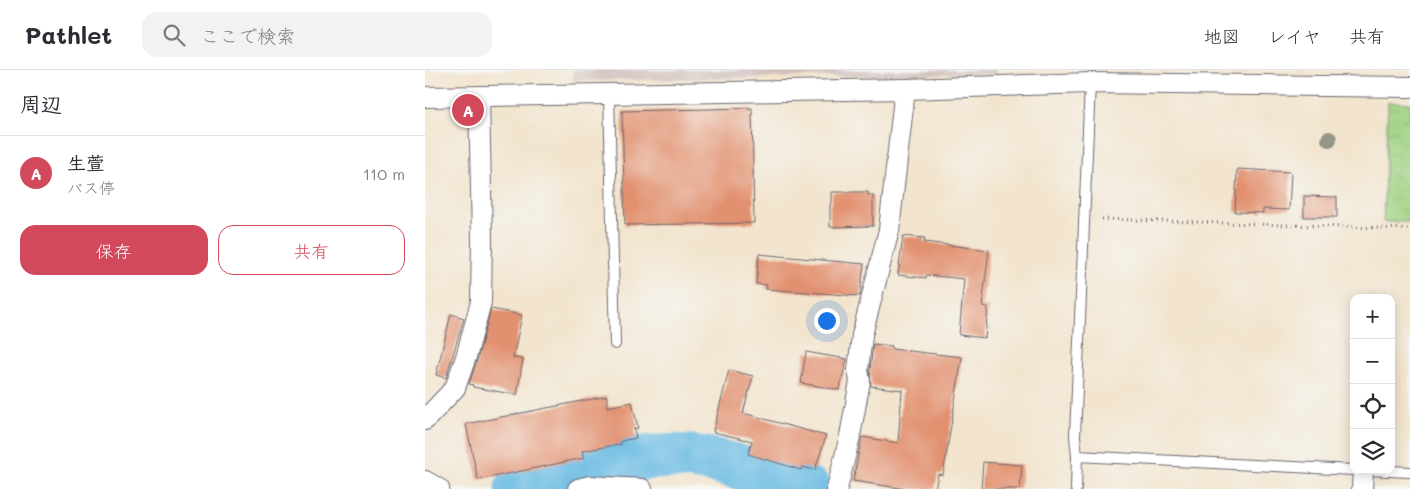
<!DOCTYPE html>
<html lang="ja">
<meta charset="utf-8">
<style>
body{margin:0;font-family:Mali,"Klee One",sans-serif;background:#f2f2f3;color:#2b2b33}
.controls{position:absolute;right:15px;bottom:15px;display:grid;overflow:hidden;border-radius:10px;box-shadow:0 2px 12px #0003}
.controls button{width:45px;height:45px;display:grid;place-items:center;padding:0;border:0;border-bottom:1px solid #e1e1e2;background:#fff;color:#2b2b33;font:25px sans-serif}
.you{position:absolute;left:401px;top:250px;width:18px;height:18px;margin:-12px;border:4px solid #fff;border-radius:50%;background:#1a73e8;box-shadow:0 0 0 8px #1a73e833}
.badge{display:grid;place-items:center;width:32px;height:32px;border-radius:50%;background:#d1495b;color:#fff;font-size:16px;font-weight:700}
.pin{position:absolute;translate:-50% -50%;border:2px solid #fff;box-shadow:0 1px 5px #0006}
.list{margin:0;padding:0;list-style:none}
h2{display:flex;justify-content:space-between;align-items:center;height:65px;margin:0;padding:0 20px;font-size:21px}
h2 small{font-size:16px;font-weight:400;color:#7c7c81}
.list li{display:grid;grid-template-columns:32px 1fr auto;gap:15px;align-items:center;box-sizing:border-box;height:75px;padding:0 20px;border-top:1px solid #e1e1e2}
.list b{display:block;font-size:19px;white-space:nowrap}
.list p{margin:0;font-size:16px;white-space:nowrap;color:#7c7c81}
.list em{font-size:16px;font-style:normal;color:#7c7c81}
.actions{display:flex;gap:10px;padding:15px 20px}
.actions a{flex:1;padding:11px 0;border:1px solid #d1495b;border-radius:15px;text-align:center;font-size:18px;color:#d1495b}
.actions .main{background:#d1495b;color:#fff}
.icon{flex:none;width:28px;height:28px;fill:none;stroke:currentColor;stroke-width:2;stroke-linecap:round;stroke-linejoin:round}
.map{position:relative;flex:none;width:985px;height:419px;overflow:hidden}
header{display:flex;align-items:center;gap:30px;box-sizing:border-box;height:70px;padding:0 25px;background:#fff;border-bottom:1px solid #e1e1e2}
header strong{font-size:24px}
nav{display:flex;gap:28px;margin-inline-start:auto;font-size:18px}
.search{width:350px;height:45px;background:#f2f2f3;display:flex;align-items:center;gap:12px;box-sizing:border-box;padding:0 18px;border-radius:15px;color:#7c7c81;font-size:19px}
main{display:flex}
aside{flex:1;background:#fff}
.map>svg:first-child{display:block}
.industrial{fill:#d0c0bc}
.park{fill:url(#park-crowns);stroke:#607a5e}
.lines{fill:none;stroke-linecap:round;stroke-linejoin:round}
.river{stroke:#68bae3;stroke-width:45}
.building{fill:#e2916f}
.service-casing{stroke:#6b666e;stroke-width:12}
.minor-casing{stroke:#6b666e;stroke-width:22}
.path{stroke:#6b666e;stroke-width:3;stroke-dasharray:1 4;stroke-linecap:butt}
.service{stroke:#fff;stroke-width:10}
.minor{stroke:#fff;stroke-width:20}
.tree{fill:#949688}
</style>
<header>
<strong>Pathlet</strong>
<div class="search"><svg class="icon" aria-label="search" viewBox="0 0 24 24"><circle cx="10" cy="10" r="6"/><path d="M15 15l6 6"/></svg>ここで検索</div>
<nav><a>地図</a><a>レイヤ</a><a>共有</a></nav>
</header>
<main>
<aside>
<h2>周辺<small></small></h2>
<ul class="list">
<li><span class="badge">A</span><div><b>生萱</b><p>バス停</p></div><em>110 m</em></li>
</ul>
<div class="actions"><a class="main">保存</a><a>共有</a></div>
</aside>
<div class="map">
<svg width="985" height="419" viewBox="0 0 985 419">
<defs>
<pattern id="park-crowns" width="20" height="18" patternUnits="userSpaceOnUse" patternTransform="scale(1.25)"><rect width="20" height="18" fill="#9fd181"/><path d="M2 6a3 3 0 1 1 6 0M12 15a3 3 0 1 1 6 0" fill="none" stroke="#89b370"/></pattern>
</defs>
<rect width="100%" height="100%" fill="#f6f6f2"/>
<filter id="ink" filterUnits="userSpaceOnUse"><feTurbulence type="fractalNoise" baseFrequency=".02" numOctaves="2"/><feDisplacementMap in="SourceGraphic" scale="10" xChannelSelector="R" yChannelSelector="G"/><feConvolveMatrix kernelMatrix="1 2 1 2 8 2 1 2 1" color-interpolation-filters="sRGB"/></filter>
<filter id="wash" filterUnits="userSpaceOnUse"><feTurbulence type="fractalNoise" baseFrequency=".0096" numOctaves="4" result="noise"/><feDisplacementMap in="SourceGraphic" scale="20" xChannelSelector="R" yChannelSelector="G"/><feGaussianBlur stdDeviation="1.12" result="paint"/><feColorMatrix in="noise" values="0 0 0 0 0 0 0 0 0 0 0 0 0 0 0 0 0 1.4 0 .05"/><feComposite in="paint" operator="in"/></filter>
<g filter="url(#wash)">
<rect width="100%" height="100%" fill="#f2e4cd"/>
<path class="industrial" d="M148,0H572V4L148,11Z"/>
<path class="park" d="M963,32L985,33V152H958Z"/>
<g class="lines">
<path class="river" d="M92,419C151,403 223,376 285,390C319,397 351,409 384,419"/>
</g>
<g id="blocks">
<path class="building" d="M327,38L329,153L200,155L197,41Z
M812,99L866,102L864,140L838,139V143L810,142Z
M407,122H443V125H448V156L405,157V134H407Z
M879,126L912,127V147H879Z
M478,166L500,168L499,172L564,180L557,236L563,237L560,268L534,265L539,209L501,205V208L473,205Z
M334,184L439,194L435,226L341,219L342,215L331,214Z
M66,239L97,245L88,288L98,289L92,325L48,317V315L44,314L52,290Z
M26,244L39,248L21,308L11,305Z
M448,274L467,276V279L537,287L518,405L513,404L510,419H481L428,411L437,367L473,373L477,320L446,316L445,300Z
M381,282L422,289L414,320L376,313Z
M304,300L328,306L318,343L401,366L390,400L377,397L376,400L323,384L327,371L288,362Z
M182,326V337L207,332L213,358L209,359L211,368L196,371V374L157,381L159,388L53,410L41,354Z
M558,392L597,395L595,419H556Z"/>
</g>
</g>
<g filter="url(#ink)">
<use href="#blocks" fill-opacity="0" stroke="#6b666e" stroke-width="1"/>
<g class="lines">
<defs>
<path id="service" d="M184,24L190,274
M652,386L929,400
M944,400L985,402
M651,419L652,386L650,366L665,13"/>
<path id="minor" d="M0,27L480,19L665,13L985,17
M0,350L30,318L41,287L56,232L57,169L54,26
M0,411L14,419
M153,419L165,416L217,419
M412,419L425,366L435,311L433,300L437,265L464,160L480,19
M937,419L938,400"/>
</defs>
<use href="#service" class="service-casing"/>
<use href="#minor" class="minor-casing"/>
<path class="path" d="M677,149L985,159"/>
<use href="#service" class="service"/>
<use href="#minor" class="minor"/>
</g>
<circle class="tree" cx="904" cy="69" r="8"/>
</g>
</svg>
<div class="controls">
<button>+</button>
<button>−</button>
<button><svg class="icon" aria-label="locate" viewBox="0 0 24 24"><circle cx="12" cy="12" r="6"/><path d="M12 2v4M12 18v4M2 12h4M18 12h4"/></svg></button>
<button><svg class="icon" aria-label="layers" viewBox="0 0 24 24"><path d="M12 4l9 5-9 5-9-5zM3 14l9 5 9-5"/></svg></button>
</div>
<div class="you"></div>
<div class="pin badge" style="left:43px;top:40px">A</div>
</div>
</main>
